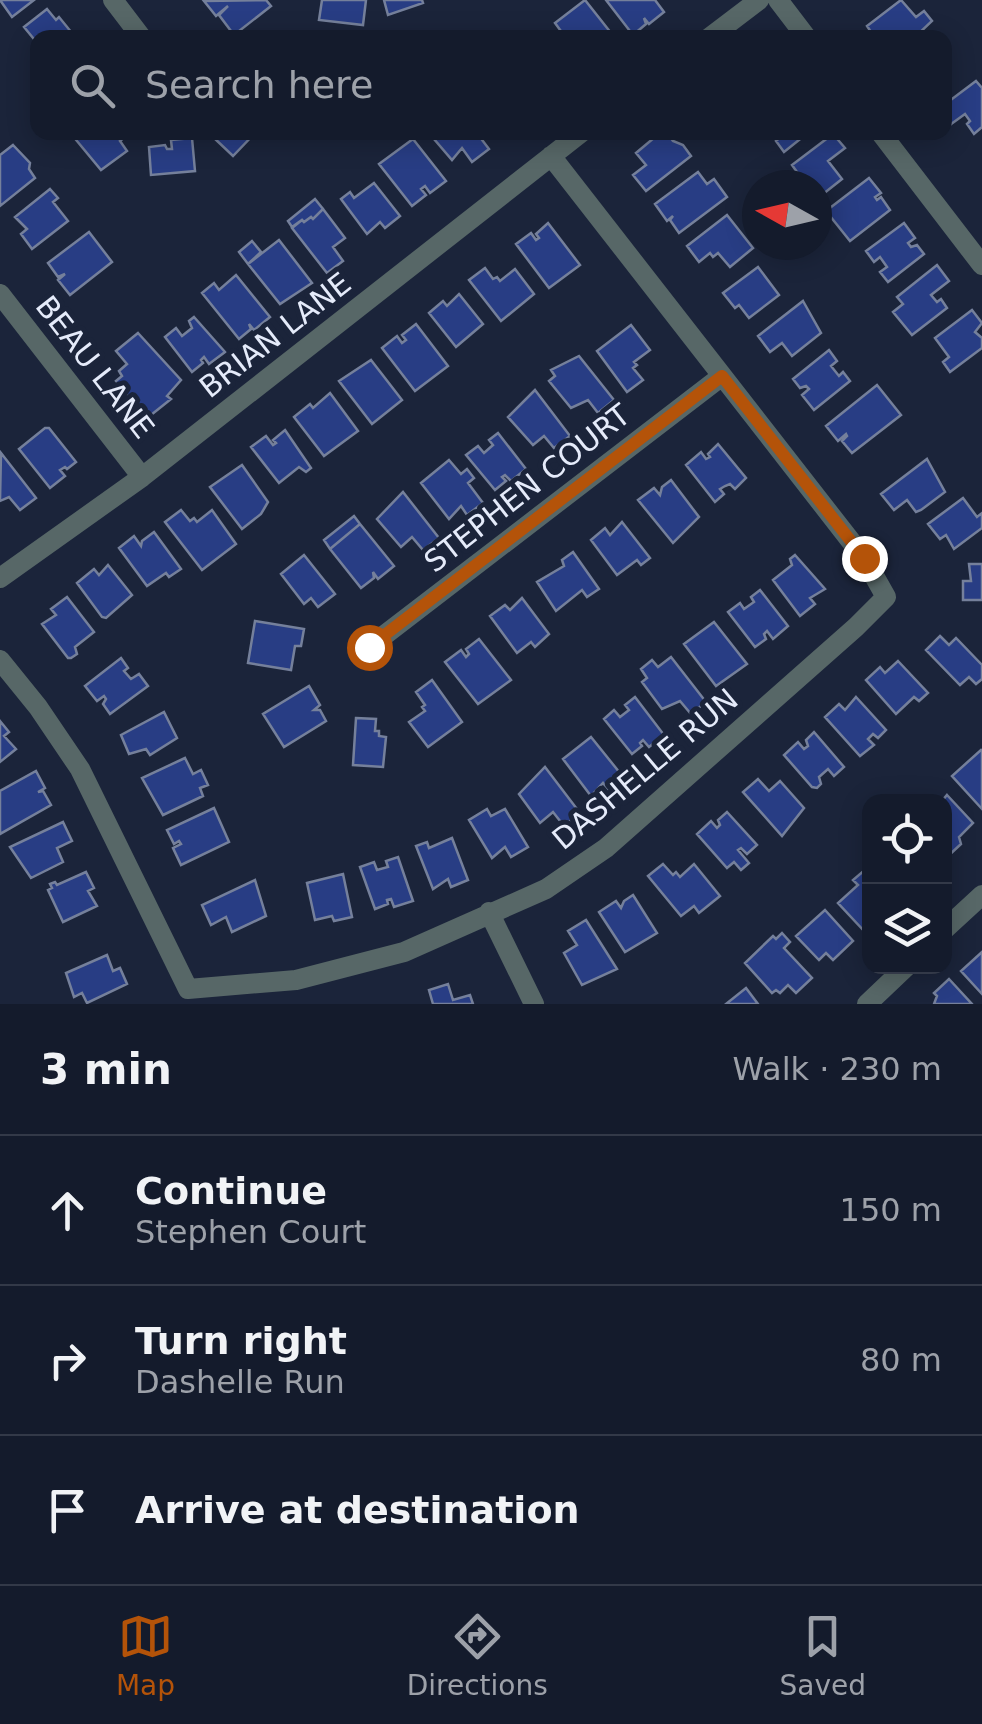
<!DOCTYPE html>
<meta charset="utf-8">
<style>
body{margin:0;font-family:"DejaVu Sans",sans-serif;background:#1d2434;color:#f1f3f6}
.controls{position:absolute;right:30px;bottom:30px;display:grid;overflow:hidden;border-radius:20px;box-shadow:0 5px 25px #0003}
.controls button{width:90px;height:90px;display:grid;place-items:center;padding:0;border:0;border-bottom:2px solid #333948;background:#141b2c;color:#f1f3f6;font:50px sans-serif}
.compass{position:absolute;left:742px;top:170px;width:90px;height:90px;border-radius:50%;background:#141b2c;box-shadow:0 5px 25px #0003;rotate:278deg}
.stop{position:absolute;width:30px;height:30px;margin:-22px;border:8px solid #b45309;border-radius:50%;background:#fff}
.stop.end{background:#b45309;border-color:#fff;box-shadow:0 2px 10px #0008}
.list{margin:0;padding:0;list-style:none}
h2{display:flex;justify-content:space-between;align-items:center;height:130px;margin:0;padding:0 40px;font-size:42px}
h2 small{font-size:32px;font-weight:400;color:#9da1a9}
.list li{display:grid;grid-template-columns:65px 1fr auto;gap:30px;align-items:center;box-sizing:border-box;height:150px;padding:0 40px;border-top:2px solid #333948}
.list b{display:block;font-size:38px;white-space:nowrap}
.list p{margin:0;font-size:32px;white-space:nowrap;color:#9da1a9}
.list em{font-size:32px;font-style:normal;color:#9da1a9}
.icon{flex:none;width:55px;height:55px;fill:none;stroke:currentColor;stroke-width:2;stroke-linecap:round;stroke-linejoin:round}
.map{position:relative;flex:none;width:982px;height:1004px;overflow:hidden}
.search{position:absolute;background:#141b2c;box-shadow:0 5px 25px #0003;left:30px;right:30px;top:30px;height:110px;display:flex;align-items:center;gap:25px;box-sizing:border-box;padding:0 35px;border-radius:20px;color:#9da1a9;font-size:38px}
.sheet{height:580px;background:#141b2c}
nav{display:flex;justify-content:space-around;align-items:center;box-sizing:border-box;height:140px;border-top:2px solid #333948;background:#141b2c;font-size:28px;color:#9da1a9}
nav a{display:grid;justify-items:center;gap:5px}
nav .on{color:#b45309}
.map>svg:first-child{display:block}
.building{fill:#283d84;stroke:#75809b;stroke-width:2.5}
.lines{fill:none;stroke-linecap:round;stroke-linejoin:round}
.minor{stroke:#576767;stroke-width:20}
.route{stroke:#b45309;stroke-width:12}
.labels{text-anchor:middle;dominant-baseline:central;stroke-width:10;stroke-linejoin:round;paint-order:stroke}
.street-label{font-size:30px;fill:#e5ebfa;stroke:#1b243a}
</style>
<div class="map">
<svg width="982" height="1004" viewBox="0 0 982 1004">
<rect width="100%" height="100%" fill="#1b243a"/>
<path class="building" d="M0,0H34L12,17Z
M266,0L271,6L234,35L219,15L228,6L216,16L204,1Z
M322,0H366L363,25L319,20Z
M384,0H422L423,3L388,15Z
M585,0L615,38H566L555,23Z
M606,0H655L664,12L649,24L644,18L646,24L633,35Z
M901,0L916,17L924,11L932,21L914,38H875L867,26Z
M47,9L56,20L59,17L76,38H38V44L24,27Z
M976,81L982,88V127L974,134L967,124L970,121L965,114L947,127L944,105Z
M76,132H121L125,137L120,141L127,151L101,170L72,135Z
M215,132H255V133L233,156L212,136Z
M428,132H476L489,149L472,162L462,148L452,160Z
M661,132H666L673,141L683,145L691,156L646,191L633,175L646,165L636,153Z
M780,132H809L784,152L776,141L782,136Z
M833,134L845,148L828,161L842,179L818,198L817,185H796L802,179L792,165Z
M192,138L195,171L151,175L149,147L165,145L167,149H172L171,140Z
M413,139L446,181L430,193L425,186L421,189L426,195L412,206L379,164Z
M13,145L30,163L29,169L35,178L0,206V155Z
M698,172L707,184L714,179L727,197L679,233L670,220L673,216L667,221L655,204Z
M869,178L881,193L875,197L877,200L881,197L890,210L850,241L826,211Z
M374,183L400,216L385,228L380,222L367,234L341,199L350,192L354,198Z
M50,189L58,198L53,202L68,221L32,249L21,234L27,229L15,217Z
M315,199L323,209L313,219L311,217L304,222L302,220L292,227L288,221Z
M323,209L345,238L333,247L343,261L327,273L292,228L302,220L304,222L311,217L313,219Z
M727,215L753,248L730,267L718,253L713,257L710,253L699,262L687,246Z
M548,223L580,265L549,288L516,244L531,233L536,240L539,238L536,234Z
M904,223L915,238L908,243L911,247L917,245L924,254L888,282L880,272L887,267L880,257L874,262L866,251Z
M89,232L112,262L70,295L58,280L65,274L58,277L48,263Z
M279,240L312,283L280,304L248,264Z
M252,241L261,252L248,264L239,252Z
M937,265L949,281L931,295L937,302L941,299L947,308L912,335L893,312L903,304L897,297Z
M758,267L779,295L749,318L739,305L735,308L723,293Z
M485,268L493,279L497,277L500,281L515,269L534,294L501,321L469,280Z
M236,275L270,317L254,330L249,324L251,329L239,339L202,293L214,283L219,290Z
M459,294L483,324L456,347L429,313L443,301L447,306Z
M803,301L821,333L792,356L782,343L770,352L758,336Z
M972,310L982,323L975,332L982,338V348L950,372L943,362L949,357L935,338Z
M194,317L225,352L209,364L204,357L201,360L203,363L192,372L165,337L176,328L182,336L192,328L189,321Z
M416,324L448,366L415,391L382,348L397,336L402,343L406,340L402,335Z
M631,325L650,350L634,362L637,365L633,368L643,380L627,392L597,351Z
M138,333L181,380L167,396L171,399L146,419L116,381L122,376L119,371L127,364L116,351Z
M829,350L837,361L831,366L839,376L843,372L850,381L814,410L802,395L809,389L806,386L800,388L793,379Z
M579,356L614,400L598,413L588,400L571,408L549,381L555,376L551,370Z
M371,360L402,400L372,424L339,381Z
M877,385L901,415L852,453L842,441L847,436L846,434L838,441L826,426Z
M535,390L570,436L554,448L544,436L533,445L508,417Z
M330,393L358,431L324,456L294,417L310,404L313,408Z
M45,428H49L76,462L67,469L65,467L60,470L65,476L50,488L19,449Z
M285,430L311,468L306,472L299,467L279,483L251,447L266,436L273,445L276,443L273,440Z
M498,433L526,469L511,481L505,475L502,477L506,481L495,490L466,455L478,446L484,453L493,445L489,440Z
M718,444L746,478L735,489L730,484L725,486L720,489L724,494L715,502L686,465L701,452L706,459L710,457L708,454Z
M1,453L36,498L20,510L9,497L0,501Z
M927,459L945,492L921,510L916,512L907,500L894,510L881,494Z
M449,460L461,474L467,469L474,478L468,483L483,503L467,515L461,506L449,519L421,483Z
M242,465L268,502L261,514L242,529L210,487Z
M671,480L699,517L673,543L638,500L654,488L660,495L662,487Z
M403,492L439,538L423,550L412,537L401,547L377,519Z
M963,498L977,517L982,513V528L954,549L946,535L940,539L928,524Z
M181,510L190,521L194,518L197,522L212,510L236,544L202,570L165,522Z
M354,516L360,524L330,549L324,540Z
M622,522L650,558L641,565L637,560L617,575L591,540L605,528L610,535Z
M360,524L394,566L378,579L373,572L374,578L361,588L330,549Z
M154,532L181,569L169,577L166,573L147,586L119,548L134,536L141,546L142,541Z
M573,552L599,589L587,597L582,590L556,611L537,582L564,566L562,560Z
M304,555L335,594L318,607L311,598L304,604L281,574Z
M795,555L825,589L810,598L815,604L800,616L773,580L792,565L790,559Z
M969,564H982V600H963V581H971Z
M108,565L132,595L106,618L102,617L77,583L94,569L99,575Z
M760,590L788,626L773,639L767,631L764,634L766,639L755,647L728,612L740,603L744,609L754,602L751,597Z
M67,597L94,632L75,647L77,654L71,658H68L42,624L56,615L51,609Z
M522,598L549,634L535,647L531,642L517,653L490,616L505,605L510,610Z
M255,621L304,629L301,646H295L291,670L248,663Z
M714,622L747,664L716,686L684,644Z
M940,636L949,645L956,638L982,665V679L976,684L969,677L960,685L926,650Z
M479,639L511,680L478,704L445,662L461,650L466,657L469,654L466,649Z
M671,657L706,702L691,714L680,701L662,709L642,682L647,678L641,669L652,660L658,667Z
M121,658L128,668L124,671L131,679L139,674L148,686L110,714L103,704L106,699L104,696L97,701L85,686Z
M898,661L928,693L919,701L914,697L896,714L866,680L880,667L885,673Z
M432,680L462,722L428,747L409,722L425,711L422,707L425,705L416,692Z
M309,686L320,705L314,710H320L326,721L284,747L263,714Z
M635,697L664,735L649,747L643,740L640,743L642,746L632,754L604,719L614,710L620,717L629,710L625,705Z
M856,697L886,730L878,738L873,734L868,739L874,745L860,756L825,717L839,704L845,710Z
M164,712L177,738L150,755L146,749L129,754L121,735Z
M356,718L376,719L375,731H379V736L386,737L383,767L353,765Z
M0,721L9,732L4,736L16,749L0,762Z
M814,732L844,767L834,776L828,769L819,777L821,784L817,788L812,787L784,755L798,742L804,749L808,746L806,740Z
M591,737L624,778L608,789L603,783L591,796L563,759Z
M981,750L982,751V809L952,776Z
M185,758L193,774L201,770L208,785L200,788L203,796L163,815L142,778Z
M545,767L580,813L564,826L553,812L540,823L519,794Z
M36,771L45,788L38,792L43,791L51,805L0,834V791Z
M758,779L769,791L780,781L804,808L782,836L743,792Z
M947,795L973,823L959,837L961,844L946,858L944,802H941Z
M214,808L229,842L181,865L173,848L181,844L179,841L174,844L167,830Z
M487,809L491,816L505,809L528,847L511,857L505,847L492,858L469,820Z
M727,812L757,845L747,854L741,848L738,850L749,863L741,870L734,862L727,868L697,834L711,821L717,828L720,825L718,820Z
M63,822L72,841L57,848L63,862L31,878L10,847Z
M452,838L468,880L451,887L448,879L433,889L416,846L427,842L429,848Z
M398,857L413,901L394,907L391,899L387,900L388,904L375,909L360,867L374,862L377,870L388,867L386,861Z
M663,864L673,875L676,872L680,877L694,864L720,896L699,913L694,906L681,916L648,876Z
M866,869L870,873V927L865,932L838,903L858,885L853,880Z
M86,872L94,888L88,891L97,906L63,922L48,890L52,888L50,884L55,882L57,885Z
M343,874L352,917L334,921L332,916L315,920L307,883Z
M255,880L266,916L232,932L226,917L211,925L202,905Z
M633,895L657,933L625,952L599,912L616,901L621,908L624,901Z
M825,910L853,941L833,960L826,953L819,960L796,936Z
M586,920L617,969L582,985L564,953L577,945L568,931Z
M782,933L790,942L784,948L812,978L796,993L788,985L780,993L776,990L772,993L745,963L773,936L776,939Z
M982,952V994L961,971Z
M107,955L113,971L120,968L127,984L87,1003L82,993L74,997L66,973Z
M949,979L972,1004H934L937,996L934,993Z
M448,984L453,1000L470,995L473,1004H433L429,990Z
M746,988L758,1004H726Z"/>
<g class="lines">
<path class="minor" d="M113,0L142,38
M778,0L807,38
M709,38L759,0
M880,132L982,265
M0,294L142,477
M0,578L142,477L582,132
M369,647L722,376
M0,660L38,707L80,769L188,989L296,980L404,952L546,889L606,848L856,627L886,597L864,558L551,156
M489,912L534,1004
M944,930L982,895
M867,1004L907,966"/>
</g>
<g class="lines">
<path class="route" d="M369,647L722,376L864,558"/>
</g>
<g class="labels">
<g class="street-label">
<text transform="translate(275 335) rotate(-38)">BRIAN LANE</text>
<text transform="translate(95 367) rotate(52)">BEAU LANE</text>
<text transform="translate(527 488) rotate(-38)">STEPHEN COURT</text>
<text transform="translate(645 769) rotate(-40)">DASHELLE RUN</text>
</g>
</g>
</svg>
<div class="controls">
<button><svg class="icon" aria-label="locate" viewBox="0 0 24 24"><circle cx="12" cy="12" r="6"/><path d="M12 2v4M12 18v4M2 12h4M18 12h4"/></svg></button>
<button><svg class="icon" aria-label="layers" viewBox="0 0 24 24"><path d="M12 4l9 5-9 5-9-5zM3 14l9 5 9-5"/></svg></button>
</div>
<svg class="compass" viewBox="-18 -18 36 36"><path d="M0-13l5 13h-10z" fill="#e53935"/><path d="M0 13l5-13h-10z" fill="#9da1a9"/></svg>
<div class="stop" style="left:369px;top:647px"></div>
<div class="stop end" style="left:864px;top:558px"></div>
<div class="search"><svg class="icon" aria-label="search" viewBox="0 0 24 24"><circle cx="10" cy="10" r="6"/><path d="M15 15l6 6"/></svg>Search here</div>
</div>
<section class="sheet">
<h2>3 min<small>Walk · 230 m</small></h2>
<ul class="list">
<li><svg class="icon" aria-label="ahead" viewBox="0 0 24 24"><path d="M12 20V5M6 11l6-6 6 6"/></svg><div><b>Continue</b><p>Stephen Court</p></div><em>150 m</em></li>
<li><svg class="icon" aria-label="right" viewBox="0 0 24 24"><path d="M7 20v-9h11M14 6l5 5-5 5"/></svg><div><b>Turn right</b><p>Dashelle Run</p></div><em>80 m</em></li>
<li><svg class="icon" aria-label="arrive" viewBox="0 0 24 24"><path d="M6 21V4h12l-3 4 3 4H6"/></svg><div><b>Arrive at destination</b></div></li>
</ul>
</section>
<nav>
<a class="on"><svg class="icon" aria-label="map" viewBox="0 0 24 24"><path d="M3 6l6-2 6 2 6-2v14l-6 2-6-2-6 2zM9 4v14M15 6v14"/></svg>Map</a>
<a><svg class="icon" aria-label="directions" viewBox="0 0 24 24"><path d="M12 3l9 9-9 9-9-9zM9 14v-3h6M13 9l2 2-2 2"/></svg>Directions</a>
<a><svg class="icon" aria-label="saved" viewBox="0 0 24 24"><path d="M7 4h10v16l-5-4-5 4z"/></svg>Saved</a>
</nav>
